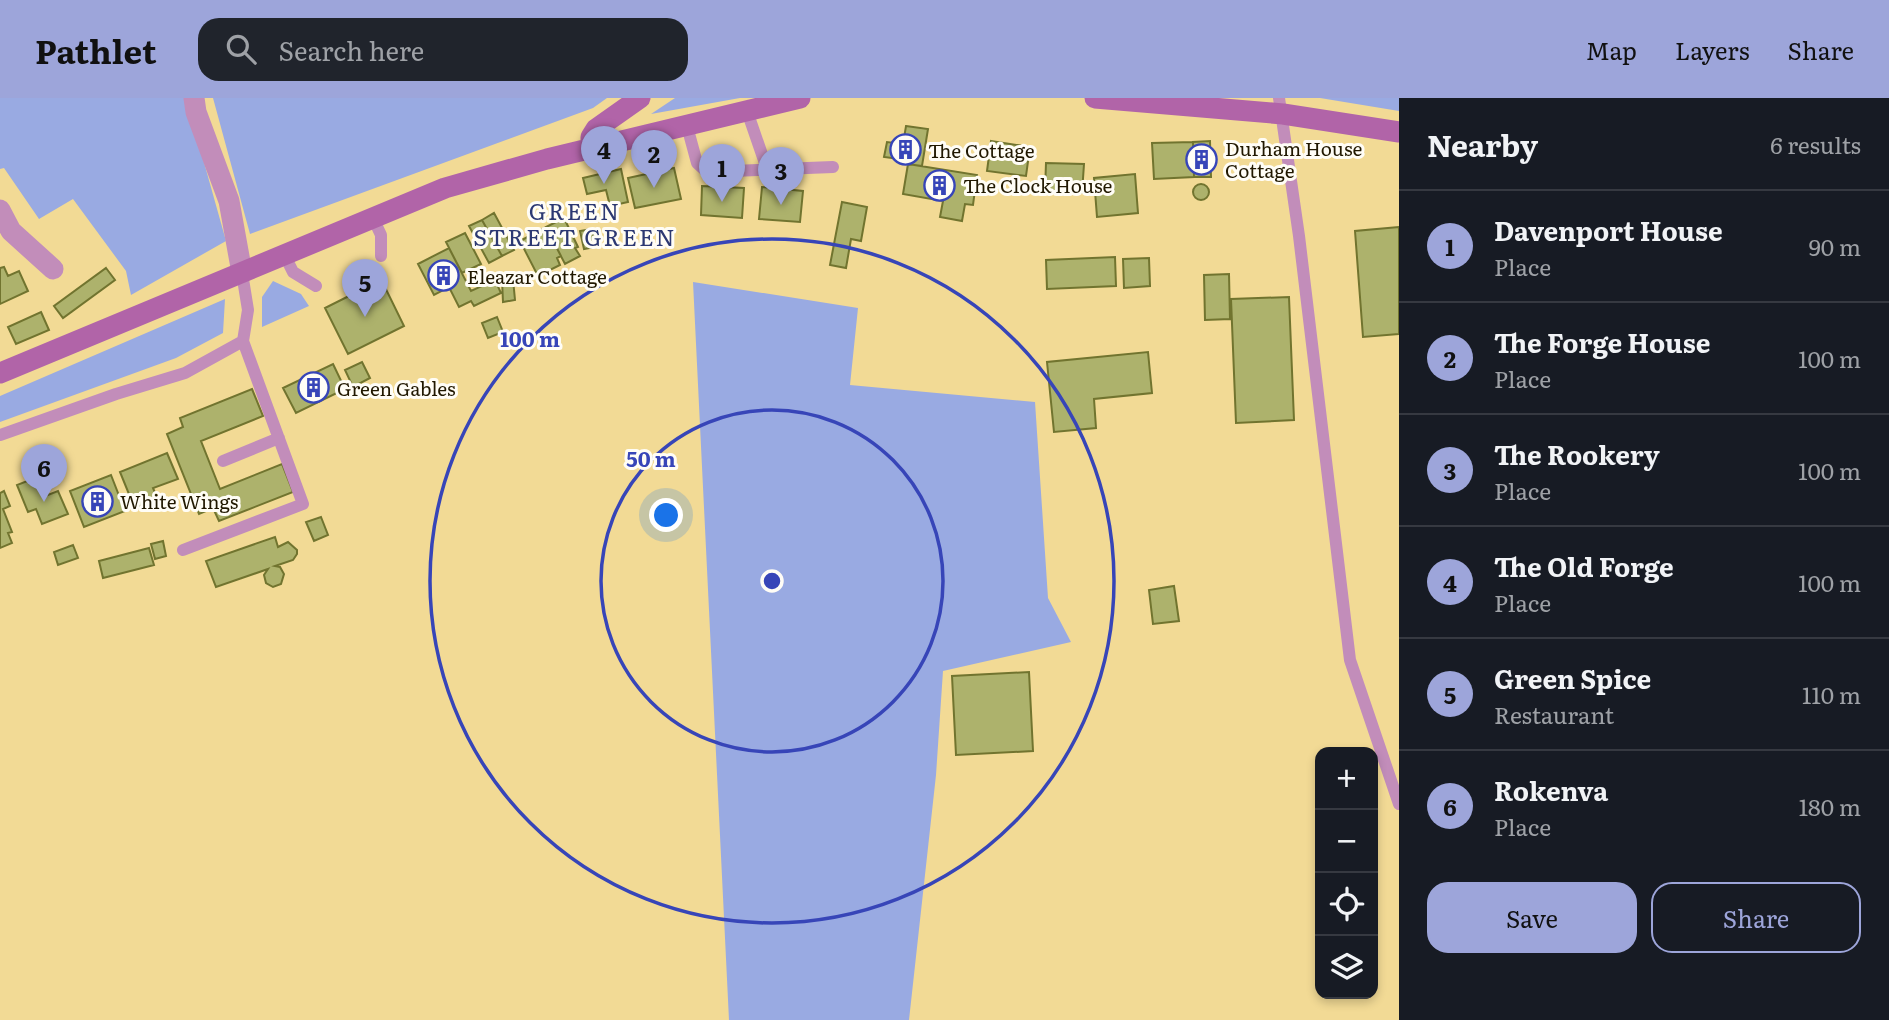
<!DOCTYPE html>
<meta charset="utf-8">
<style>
body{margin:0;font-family:Literata,serif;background:#20242c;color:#f1f3f6}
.controls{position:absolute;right:21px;bottom:21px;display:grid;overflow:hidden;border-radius:14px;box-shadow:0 4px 10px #0003}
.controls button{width:63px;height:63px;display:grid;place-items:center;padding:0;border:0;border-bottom:2px solid #363941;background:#171b24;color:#f1f3f6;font:35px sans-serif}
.you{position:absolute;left:667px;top:418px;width:24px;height:24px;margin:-18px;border:5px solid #fff;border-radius:50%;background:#1a73e8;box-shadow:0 0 0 10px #1a73e833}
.badge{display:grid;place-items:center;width:46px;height:46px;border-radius:50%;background:#9da5da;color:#111;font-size:23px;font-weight:700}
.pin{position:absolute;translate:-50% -58px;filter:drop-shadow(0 2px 4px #0008)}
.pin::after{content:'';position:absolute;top:37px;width:24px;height:21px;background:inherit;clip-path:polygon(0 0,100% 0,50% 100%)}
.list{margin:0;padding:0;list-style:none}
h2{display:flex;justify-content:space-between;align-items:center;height:91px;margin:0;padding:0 28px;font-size:30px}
h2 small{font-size:23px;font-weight:400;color:#9ea1a6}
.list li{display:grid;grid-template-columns:46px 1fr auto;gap:21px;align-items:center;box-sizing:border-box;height:112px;padding:0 28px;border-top:2px solid #363941}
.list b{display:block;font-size:26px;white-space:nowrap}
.list p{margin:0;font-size:23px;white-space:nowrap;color:#9ea1a6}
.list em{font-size:23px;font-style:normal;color:#9ea1a6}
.actions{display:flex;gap:14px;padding:21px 28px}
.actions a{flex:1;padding:16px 0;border:2px solid #9da5da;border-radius:21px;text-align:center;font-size:24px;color:#9da5da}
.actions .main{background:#9da5da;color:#111}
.icon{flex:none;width:38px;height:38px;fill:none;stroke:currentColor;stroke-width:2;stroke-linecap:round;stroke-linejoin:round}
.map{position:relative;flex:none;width:1399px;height:922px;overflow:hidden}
header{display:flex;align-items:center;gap:42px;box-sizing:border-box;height:98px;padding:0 35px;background:#9da5da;color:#111}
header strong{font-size:33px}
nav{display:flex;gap:38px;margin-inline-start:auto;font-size:24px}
.search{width:490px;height:63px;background:#20242c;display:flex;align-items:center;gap:18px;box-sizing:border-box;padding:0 24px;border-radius:21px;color:#9ea1a6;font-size:26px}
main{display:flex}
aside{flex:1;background:#171b24}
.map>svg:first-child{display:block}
.green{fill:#99aae2}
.building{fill:#adb26c;stroke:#71742f;stroke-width:2}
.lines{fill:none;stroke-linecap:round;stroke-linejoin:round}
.service{stroke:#c28dba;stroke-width:12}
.minor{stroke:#c28dba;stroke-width:21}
.secondary{stroke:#b164a8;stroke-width:21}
.ring{fill:none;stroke:#3745b8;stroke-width:3.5}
.labels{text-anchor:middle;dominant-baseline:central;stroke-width:6;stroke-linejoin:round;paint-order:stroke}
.poi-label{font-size:19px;fill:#211800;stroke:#fffdf6;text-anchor:start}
.quarter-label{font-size:23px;letter-spacing:2px;fill:#2c3872;stroke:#fffdf6}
.centre{fill:#3745b8;stroke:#fffdf6;stroke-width:3.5}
.ring-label{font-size:21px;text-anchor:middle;font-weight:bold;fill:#3745b8;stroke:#fffdf6;stroke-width:6;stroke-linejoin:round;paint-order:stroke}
</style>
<header>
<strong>Pathlet</strong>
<div class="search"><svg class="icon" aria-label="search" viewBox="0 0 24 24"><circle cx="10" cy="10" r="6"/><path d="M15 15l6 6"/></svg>Search here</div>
<nav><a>Map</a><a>Layers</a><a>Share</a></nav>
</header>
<main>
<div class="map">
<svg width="1399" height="922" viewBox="0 0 1399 922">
<rect width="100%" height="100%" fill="#f2da95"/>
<path class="green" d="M0,0H186L226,143L131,197L126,173L73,101L39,121L4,70L0,71Z
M213,0H607L593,10L250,136Z
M675,0H740L651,16Z
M1320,0H1399V13Z
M273,183L301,196L309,208L262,229V199Z
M693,184L858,210L850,287L1035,304L1048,500L1071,544L943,573L936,677L909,922H729Z
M225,201L223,235L176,260L0,324V298Z"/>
<path class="building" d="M906,28L928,31L922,68L899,65V61L884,59L887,44L903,46Z
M991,43L1030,49L1026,78L987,73Z
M1210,43L1211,79H1194L1193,44Z
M1193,44L1194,79L1154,81L1152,45Z
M1046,65L1084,66L1082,95L1045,93Z
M908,66L977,77L973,107L965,106L962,123L940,119L943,103L903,96Z
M674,70L681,101L635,110L628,80Z
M621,71L628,104L610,108L606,92L587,96L583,80Z
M1135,76L1138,115L1097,119L1094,80Z
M1193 94a8 8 0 1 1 16 0a8 8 0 1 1-16 0Z
M702,88L744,90L742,120L701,117Z
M762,89L803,93L800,124L759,121Z
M842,104L867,109L861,143L851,141L846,170L830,167Z
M494,115L514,152L502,158L482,122Z
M564,120L578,149L575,150L580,158L565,166L546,129Z
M482,122L502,158L489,165L469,128Z
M546,129L561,158L557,160L560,167L538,178L520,143Z
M1399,129V236L1363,239L1355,133Z
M592,131L595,149L584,151L580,133Z
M465,135L481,166L462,175L446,144Z
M449,150L471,193L495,182L501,195L474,208L471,203L459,209L449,189L434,197L418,166Z
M1115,159L1116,188L1047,191L1046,162Z
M1149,160L1150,188L1124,190L1123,161Z
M4,169L8,178L19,173L28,193L0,206V170Z
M106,170L115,182L63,220L54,208Z
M1229,176L1230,221L1205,222L1204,177Z
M379,177L404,228L348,256L325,210L355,195L352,190Z
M513,181L515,202L503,204L502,182Z
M1289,199L1294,322L1236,325L1231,201Z
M41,214L49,232L16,246L8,229Z
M497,219L503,234L488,240L482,225Z
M1148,254L1152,295L1094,301L1096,330L1054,334L1047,264Z
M362,264L370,280L353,289L345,272Z
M333,266L345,291L296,315L283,290Z
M252,291L263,318L201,343L220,391L282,366L293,394L219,423L213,410L199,416L167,336L183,329L180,320Z
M167,355L178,381L153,390L158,402L135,411L120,374Z
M111,377L125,413L84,429L70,393Z
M40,378L48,397L58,393L68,416L42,426L36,411L28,414L17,387Z
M4,393L10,408L3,411L12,434L8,435L12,445L0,450V395Z
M321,419L328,437L314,443L306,424Z
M275,439L278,449L288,444L297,452V456L293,462L275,468L280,469L284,476L281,486L273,489L266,485L264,477L268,471L216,489L206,463Z
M163,443L166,458L155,461L151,446Z
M73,447L78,460L58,467L54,454Z
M149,450L154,467L103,480L99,463Z
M1174,488L1179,523L1153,526L1149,492Z
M1029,574L1033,653L956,657L952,578Z"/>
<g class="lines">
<path class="service" d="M1279,0L1299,138L1350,562L1399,706
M747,13L767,71
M687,28L697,65L707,74L833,69
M373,120L381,137V158
M285,158L293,174L316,188
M0,337L116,296L185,275L243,243L248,212L242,175
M223,363L279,340
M183,452L303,406L243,243"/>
<path class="minor" d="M194,0L196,14L229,103L242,175
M0,112L11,133L53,171"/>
<path class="secondary" d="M1095,0L1283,16L1399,34
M591,51V39L596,31L640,0
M0,275L445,90L547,61L800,0"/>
</g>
<g class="ring">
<circle cx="772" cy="483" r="171"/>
<circle cx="772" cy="483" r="342"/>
</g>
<defs>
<symbol id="building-ring" viewBox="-11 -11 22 22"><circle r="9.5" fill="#fffdf6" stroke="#3745b8" stroke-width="1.5"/><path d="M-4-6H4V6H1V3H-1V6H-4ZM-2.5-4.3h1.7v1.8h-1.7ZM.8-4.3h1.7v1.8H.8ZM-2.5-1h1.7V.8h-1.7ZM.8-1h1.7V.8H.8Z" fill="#3745b8"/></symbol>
</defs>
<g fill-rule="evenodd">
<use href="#building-ring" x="888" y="34" width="35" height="35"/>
<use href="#building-ring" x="1184" y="44" width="35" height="35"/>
<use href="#building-ring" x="922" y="70" width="35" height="35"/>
<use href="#building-ring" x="426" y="160" width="35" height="35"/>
<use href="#building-ring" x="296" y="272" width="35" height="35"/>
<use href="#building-ring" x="80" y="386" width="35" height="35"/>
</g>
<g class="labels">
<g class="poi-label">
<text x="1225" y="50">Durham House<tspan x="1225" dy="22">Cottage</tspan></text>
<text x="928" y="52">The Cottage</text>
<text x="963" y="87">The Clock House</text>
<text x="467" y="178">Eleazar Cottage</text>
<text x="337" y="290">Green Gables</text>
<text x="120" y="403">White Wings</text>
</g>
<g class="quarter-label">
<text x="575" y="112">GREEN<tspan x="575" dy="26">STREET GREEN</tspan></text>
</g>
</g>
<circle cx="772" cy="483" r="10" class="centre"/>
<g class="ring-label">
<text x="530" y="249">100 m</text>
<text x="651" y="369">50 m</text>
</g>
</svg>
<div class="controls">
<button>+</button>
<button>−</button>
<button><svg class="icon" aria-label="locate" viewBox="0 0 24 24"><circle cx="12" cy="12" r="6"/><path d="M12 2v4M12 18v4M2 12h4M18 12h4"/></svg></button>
<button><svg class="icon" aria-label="layers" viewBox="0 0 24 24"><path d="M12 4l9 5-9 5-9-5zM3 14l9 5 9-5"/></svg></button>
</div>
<div class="you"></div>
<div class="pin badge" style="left:722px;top:104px">1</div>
<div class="pin badge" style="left:654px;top:90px">2</div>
<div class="pin badge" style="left:781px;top:107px">3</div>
<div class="pin badge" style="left:604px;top:86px">4</div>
<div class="pin badge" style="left:365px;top:219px">5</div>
<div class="pin badge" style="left:44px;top:404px">6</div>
</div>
<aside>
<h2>Nearby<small>6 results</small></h2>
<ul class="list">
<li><span class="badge">1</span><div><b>Davenport House</b><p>Place</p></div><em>90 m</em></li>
<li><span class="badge">2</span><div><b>The Forge House</b><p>Place</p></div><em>100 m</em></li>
<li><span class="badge">3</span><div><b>The Rookery</b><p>Place</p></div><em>100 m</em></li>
<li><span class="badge">4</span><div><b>The Old Forge</b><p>Place</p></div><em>100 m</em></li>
<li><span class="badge">5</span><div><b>Green Spice</b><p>Restaurant</p></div><em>110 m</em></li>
<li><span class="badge">6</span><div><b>Rokenva</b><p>Place</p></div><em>180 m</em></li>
</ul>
<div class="actions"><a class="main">Save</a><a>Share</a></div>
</aside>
</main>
